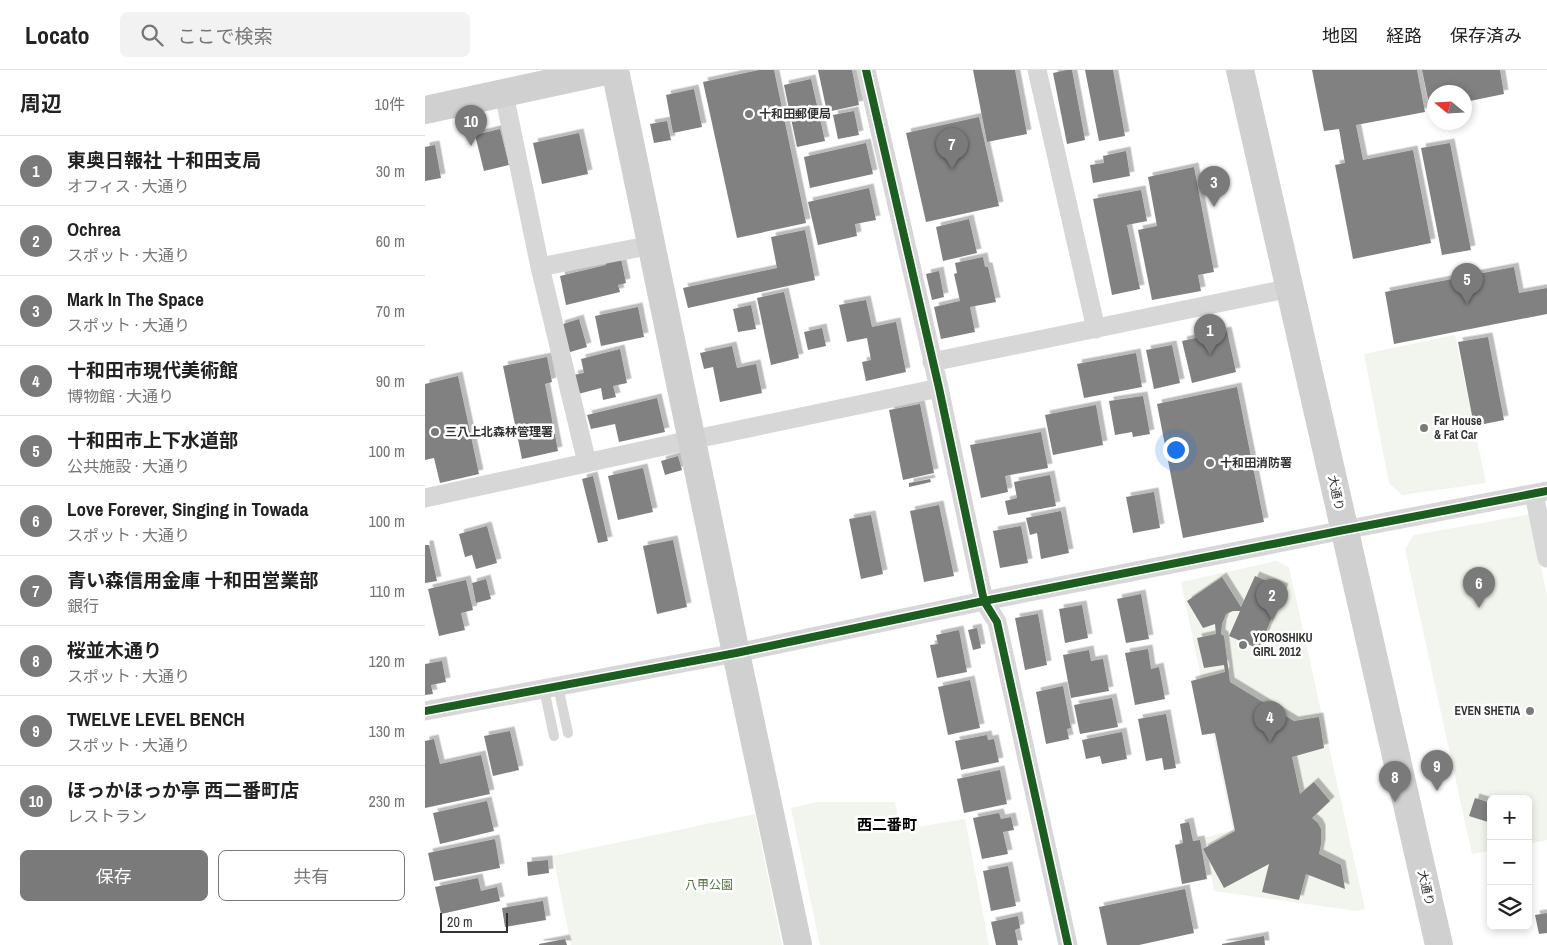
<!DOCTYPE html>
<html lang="ja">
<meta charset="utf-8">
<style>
body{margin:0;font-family:"Archivo Narrow","Noto Sans JP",sans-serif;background:#f2f2f2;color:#222}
.controls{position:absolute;right:15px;bottom:15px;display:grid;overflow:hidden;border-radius:8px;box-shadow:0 2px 8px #0003}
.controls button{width:45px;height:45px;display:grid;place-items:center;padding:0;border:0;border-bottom:1px solid #e0e0e0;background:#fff;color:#222;font:25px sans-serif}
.compass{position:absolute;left:1002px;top:15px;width:45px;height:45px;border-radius:50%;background:#fff;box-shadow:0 2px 8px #0003;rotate:288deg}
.scale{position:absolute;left:15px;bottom:12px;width:68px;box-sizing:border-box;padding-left:5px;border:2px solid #333;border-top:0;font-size:14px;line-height:18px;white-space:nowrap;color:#333;-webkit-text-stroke:4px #fff;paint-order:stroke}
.you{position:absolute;left:750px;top:379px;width:18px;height:18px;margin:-12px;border:4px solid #fff;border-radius:50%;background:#1a73e8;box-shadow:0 0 0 8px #1a73e833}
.badge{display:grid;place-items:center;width:32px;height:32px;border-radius:50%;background:#7a7a7a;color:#fff;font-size:16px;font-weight:700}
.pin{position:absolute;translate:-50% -41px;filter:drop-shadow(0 1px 2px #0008)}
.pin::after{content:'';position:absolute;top:26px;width:18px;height:15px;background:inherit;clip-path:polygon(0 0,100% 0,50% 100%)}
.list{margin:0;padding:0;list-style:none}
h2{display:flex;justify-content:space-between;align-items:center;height:65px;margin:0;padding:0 20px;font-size:21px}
h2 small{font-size:16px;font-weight:400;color:#767676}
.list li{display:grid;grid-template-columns:32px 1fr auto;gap:15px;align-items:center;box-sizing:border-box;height:70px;padding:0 20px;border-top:1px solid #e0e0e0}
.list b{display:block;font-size:19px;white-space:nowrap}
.list p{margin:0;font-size:16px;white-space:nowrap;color:#767676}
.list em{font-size:16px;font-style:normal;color:#767676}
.actions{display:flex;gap:10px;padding:15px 20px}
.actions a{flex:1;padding:11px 0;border:1px solid #7a7a7a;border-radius:8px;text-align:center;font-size:18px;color:#7a7a7a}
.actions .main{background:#7a7a7a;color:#fff}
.icon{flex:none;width:28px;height:28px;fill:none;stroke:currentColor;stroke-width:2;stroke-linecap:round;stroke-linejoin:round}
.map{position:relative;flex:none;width:1122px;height:875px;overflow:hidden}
header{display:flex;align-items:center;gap:30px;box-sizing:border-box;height:70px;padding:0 25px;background:#fff;border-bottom:1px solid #e0e0e0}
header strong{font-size:24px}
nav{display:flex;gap:28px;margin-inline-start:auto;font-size:18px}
.search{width:350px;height:45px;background:#f2f2f2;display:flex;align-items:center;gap:12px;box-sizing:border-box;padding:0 18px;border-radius:8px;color:#767676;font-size:19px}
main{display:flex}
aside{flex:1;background:#fff}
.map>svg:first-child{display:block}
.green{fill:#f1f5ed}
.building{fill:#818181;filter:url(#shadow)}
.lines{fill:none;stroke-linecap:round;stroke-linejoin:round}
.lane{stroke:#d7d7d7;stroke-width:10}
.street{stroke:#d7d7d7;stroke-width:19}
.secondary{stroke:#d0d0d0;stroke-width:28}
.cycleway-casing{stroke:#fff;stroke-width:11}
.cycleway{stroke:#1b5e20;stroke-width:8}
.poi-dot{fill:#7a7a7a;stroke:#fff;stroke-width:2}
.labels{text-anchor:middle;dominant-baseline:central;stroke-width:5;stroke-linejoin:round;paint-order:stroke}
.poi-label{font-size:12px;font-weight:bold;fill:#333;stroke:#fff;text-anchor:start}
.street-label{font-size:12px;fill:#333;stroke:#fff}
.park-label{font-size:12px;fill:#56703f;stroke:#fff}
.quarter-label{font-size:15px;font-weight:bold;fill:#000;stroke:#fff}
</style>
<header>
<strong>Locato</strong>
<div class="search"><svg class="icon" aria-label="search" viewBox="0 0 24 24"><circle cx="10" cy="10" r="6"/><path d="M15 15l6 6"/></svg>ここで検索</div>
<nav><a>地図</a><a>経路</a><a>保存済み</a></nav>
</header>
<main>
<aside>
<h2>周辺<small>10件</small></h2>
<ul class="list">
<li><span class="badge">1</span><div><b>東奥日報社 十和田支局</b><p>オフィス · 大通り</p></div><em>30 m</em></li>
<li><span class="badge">2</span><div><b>Ochrea</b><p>スポット · 大通り</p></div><em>60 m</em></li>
<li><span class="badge">3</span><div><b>Mark In The Space</b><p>スポット · 大通り</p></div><em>70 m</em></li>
<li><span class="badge">4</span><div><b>十和田市現代美術館</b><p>博物館 · 大通り</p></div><em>90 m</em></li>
<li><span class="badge">5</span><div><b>十和田市上下水道部</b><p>公共施設 · 大通り</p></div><em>100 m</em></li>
<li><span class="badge">6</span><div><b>Love Forever, Singing in Towada</b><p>スポット · 大通り</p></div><em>100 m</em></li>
<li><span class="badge">7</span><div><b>青い森信用金庫 十和田営業部</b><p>銀行</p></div><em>110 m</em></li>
<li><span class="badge">8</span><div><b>桜並木通り</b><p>スポット · 大通り</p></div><em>120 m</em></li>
<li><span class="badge">9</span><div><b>TWELVE LEVEL BENCH</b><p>スポット · 大通り</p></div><em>130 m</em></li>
<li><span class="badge">10</span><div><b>ほっかほっか亭 西二番町店</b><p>レストラン</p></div><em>230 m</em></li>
</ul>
<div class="actions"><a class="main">保存</a><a>共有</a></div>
</aside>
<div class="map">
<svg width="1122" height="875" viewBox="0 0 1122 875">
<defs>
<filter id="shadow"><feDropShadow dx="4.5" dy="-4.5" stdDeviation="0" flood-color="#0004"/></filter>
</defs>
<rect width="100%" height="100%" fill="#fff"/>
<path class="green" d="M1030,265L1061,413L977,425L964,413L939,284Z
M1106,444L1122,527V770L1103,774V729H1066V781L1047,784L980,479L989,465Z
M851,491L864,497L940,839L932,841L789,821L779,768L808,760L756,512Z
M392,732H470L475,760L540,749L564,875H395L366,738Z
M330,744L357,875H146L128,786Z"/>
<path class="building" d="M334,0H349L381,153L312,168L278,12Z
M393,0H427L434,35L402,42Z
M548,0H590L602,64L562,72Z
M642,0H647L660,70L642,74L628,3Z
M660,0H688L700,66L674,71Z
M887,0H992L1000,42L931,55L938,90L988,80L1006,173L928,189L910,95L920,93L914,59L899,61Z
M997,0H1075L1079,24L1040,32V22H1009V38L1005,39Z
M386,9L400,71L372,77L359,15Z
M269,19L277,57L248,63L241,25Z
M429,41L434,65L413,69L408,45Z
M554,47L574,136L501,152L481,63Z
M242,51L246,70L229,73L225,54Z
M75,59L84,95L59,101L50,65Z
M154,63L163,104L117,114L108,73Z
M441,73L448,104L385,118L379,87Z
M1025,73L1046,180L1017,185L996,78Z
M10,75L16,108L0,111V77Z
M701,81L705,106L668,113L665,95L679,93L678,86Z
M769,97L789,202L773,205L776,221L727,230L713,160L732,156L723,107Z
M444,118L451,150L430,154L432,166L393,175L383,132Z
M716,120L722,151L702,155L715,219L687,225L668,129Z
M544,149L552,183L518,191L511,157Z
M380,160L390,210L263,238L258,218L352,198L346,167Z
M558,187L560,197H563L571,232L545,237L550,262L516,269L509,237L535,231L529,204L532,203L530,193Z
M196,189L201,213L193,215L195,222L141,235L135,206L181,195V192Z
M1089,197L1094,223L1122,218V244L969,274L960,222Z
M514,201L519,227L507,230L501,204Z
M359,222L374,288L346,295L332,228Z
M441,230L447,257L471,252L481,302L441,311L437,292L446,290L442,268L422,272L414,235Z
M326,235L331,259L313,262L308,239Z
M213,237L219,267L176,276L170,246Z
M154,249L162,277L142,283L135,255Z
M397,258L401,276L383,280L379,262Z
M802,261L811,302L767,313L757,271Z
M1063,267L1079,350L1049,356L1033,272Z
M747,275L755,313L729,319L721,280Z
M307,276L312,298L331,294L337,323L295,332L288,297L279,299L275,283Z
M195,279L202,313L188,316L191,327L178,330L176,318L153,324L148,305L159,303L156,289Z
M711,283L717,317L659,328L652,294Z
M122,287L127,312L120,314L133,381L97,389L78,296Z
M33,306L54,404L15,413L9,388L0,390V314Z
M812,317L839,452L758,468L732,334Z
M718,326L725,364L708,367L707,362L690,365L684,331Z
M232,328L240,362L194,372L190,354L166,359L162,345Z
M495,334L509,403L478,410L464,340Z
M671,335L678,375L628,385L620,345Z
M616,362L623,398L580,406L583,422L556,428L545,375Z
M253,386L257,400L240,405L236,391Z
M218,398L228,442L193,450L183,406Z
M625,405L631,436L583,445L580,431L592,428L589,412Z
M168,406L183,471L173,473L157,409Z
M505,409L506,412L484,417V413Z
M729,422L735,458L708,463L701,427Z
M514,435L529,506L499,512L485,441Z
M636,441L644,483L616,489L612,463L605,465L601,448Z
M446,445L458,504L436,509L424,449Z
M62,456L72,493L51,499L47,485L40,487L34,464Z
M596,456L603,493L575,498L568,461Z
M248,470L262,537L232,544L218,476Z
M0,475H4L12,511L0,513Z
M830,506L859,518L834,579L804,566L815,541H808L801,544L797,554L796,564L799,566L805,612L869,651L894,647L899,678L867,687L875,724L889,712L905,731L887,748L893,753L896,759V774L894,784L916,795L920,819L881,804L874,830L837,822L844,794L799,818L778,779L810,761L790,663L777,665L766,611L800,602L799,595L779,598L772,568L791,564L790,554L778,558L762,531L797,507L816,537Z
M61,509L66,529L51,533L47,513Z
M41,510L48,540L36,543L40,560L14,566L3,519Z
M716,524L724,569L701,573L692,529Z
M657,535L663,568L640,573L634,539Z
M613,544L622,595L600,600L590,548Z
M552,558L556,578L548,580L543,560Z
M534,560L542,602L512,608L505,575L513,574L511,565Z
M723,579L726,599L734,597L740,629L710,635L700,583Z
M664,580L666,591L678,589L684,621L646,628L638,585Z
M17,591L21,612L6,615L8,624L0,625V594Z
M545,610L555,658L523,665L513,617Z
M638,616L646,658L642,659L644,669L621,674L611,622Z
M687,628L693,657L655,664L649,635Z
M741,644L751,698L739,700L737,688L721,691L713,649Z
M85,661L94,700L68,706L59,666Z
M697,662L702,689L677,694L675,686L661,689L657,670Z
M562,665L563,670L569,669L574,692L536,700L530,671Z
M9,669L15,694L56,685L65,724L0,738V671Z
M575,700L582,734L539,743L532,709Z
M1050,728L1066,733V753L1044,746Z
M62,731L69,761L15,774L8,743Z
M574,743L576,749L586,747L589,760L578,762L583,784L557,789L548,748Z
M764,752L768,771L775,770L782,809L757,814L750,775L758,773L755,754Z
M70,769L75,798L9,811L3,783Z
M123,790L124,803L103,806L102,792Z
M583,796L591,836L566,841L558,801Z
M53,808L56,821L72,817L75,831L16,844L10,817Z
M760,819L769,863L714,875H682L674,837Z
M118,831L121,850L80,857L77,838Z
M1122,843V863L1114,864L1110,845Z
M593,846L595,858L590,860L593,875H571L566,852Z
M839,866L840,875H797V874Z
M140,869L142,875H114V874Z"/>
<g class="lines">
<path class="lane" d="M133,616L143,663
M119,619L129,666"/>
<path class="street" d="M441,0L514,318L559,531L572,552L643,875
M612,0L671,259
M79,24L115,197L162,393
M115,197L227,175
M507,292L866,218
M1109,424L1122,488
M0,428L266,370L514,318
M0,641L311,583L559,531L919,460L1122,421"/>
<path class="secondary" d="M190,0L311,583L373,875
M815,0L1014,875
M0,40L185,0"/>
<defs>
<path id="cycleway" d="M441,0L514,318L559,531L572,552L643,875
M0,641L311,583L559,531L919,460L1122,421"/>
</defs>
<use href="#cycleway" class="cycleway-casing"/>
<use href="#cycleway" class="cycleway"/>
</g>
<g class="poi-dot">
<circle cx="324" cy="44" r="5"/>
<circle cx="999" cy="358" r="5"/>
<circle cx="10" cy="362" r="5"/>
<circle cx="785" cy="393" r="5"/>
<circle cx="818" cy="575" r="5"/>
<circle cx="1105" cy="641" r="5"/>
</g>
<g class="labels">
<g class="poi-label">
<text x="334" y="44">十和田郵便局</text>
<text x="1009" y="351">Far House<tspan x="1009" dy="14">&amp; Fat Car</tspan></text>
<text x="20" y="362">三八上北森林管理署</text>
<text x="795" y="393">十和田消防署</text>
<text x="828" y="568">YOROSHIKU<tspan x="828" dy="14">GIRL 2012</tspan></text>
<text x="1095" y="641" text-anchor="end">EVEN SHETIA</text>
</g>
<g class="street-label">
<text transform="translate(911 423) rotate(78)">大通り</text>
<text transform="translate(1001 818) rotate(77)">大通り</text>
</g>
<g class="park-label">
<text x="284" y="815">八甲公園</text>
</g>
<g class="quarter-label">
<text x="462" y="754">西二番町</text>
</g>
</g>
</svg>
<div class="controls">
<button>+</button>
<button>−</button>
<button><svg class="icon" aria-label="layers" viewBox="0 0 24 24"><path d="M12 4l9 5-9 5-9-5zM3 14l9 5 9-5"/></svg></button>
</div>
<svg class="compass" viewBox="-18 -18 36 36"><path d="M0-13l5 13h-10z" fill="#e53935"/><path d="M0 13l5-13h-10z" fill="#767676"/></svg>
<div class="scale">20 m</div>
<div class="you"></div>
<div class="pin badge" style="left:785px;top:285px">1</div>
<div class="pin badge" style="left:847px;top:550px">2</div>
<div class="pin badge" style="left:789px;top:137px">3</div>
<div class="pin badge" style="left:845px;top:672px">4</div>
<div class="pin badge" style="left:1042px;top:234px">5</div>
<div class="pin badge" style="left:1054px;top:538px">6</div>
<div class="pin badge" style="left:527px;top:99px">7</div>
<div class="pin badge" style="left:970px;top:732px">8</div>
<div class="pin badge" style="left:1012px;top:721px">9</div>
<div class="pin badge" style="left:46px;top:76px">10</div>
</div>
</main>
